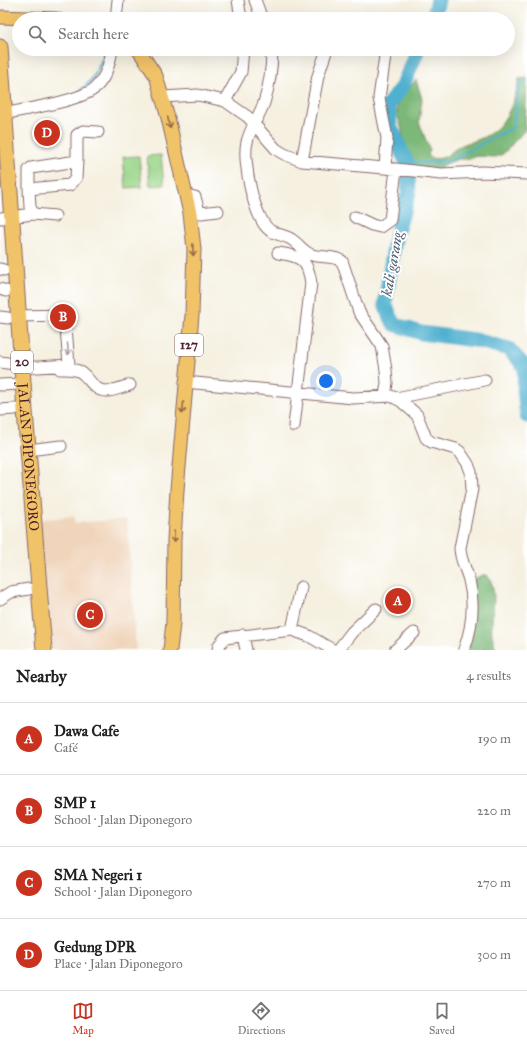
<!DOCTYPE html>
<meta charset="utf-8">
<style>
body{margin:0;font-family:"IM FELL Great Primer",serif;background:#f2f2f2;color:#222}
.you{position:absolute;left:326px;top:381px;width:14px;height:14px;margin:-10px;border:3px solid #fff;border-radius:50%;background:#1a73e8;box-shadow:0 0 0 6px #1a73e833}
.badge{display:grid;place-items:center;width:26px;height:26px;border-radius:50%;background:#c8321e;color:#fff;font-size:13px;font-weight:700}
.pin{position:absolute;translate:-50% -50%;border:2px solid #fff;box-shadow:0 1px 4px #0006}
.list{margin:0;padding:0;list-style:none}
h2{display:flex;justify-content:space-between;align-items:center;height:52px;margin:0;padding:0 16px;font-size:17px}
h2 small{font-size:13px;font-weight:400;color:#767676}
.list li{display:grid;grid-template-columns:26px 1fr auto;gap:12px;align-items:center;box-sizing:border-box;height:72px;padding:0 16px;border-top:1px solid #e0e0e0}
.list b{display:block;font-size:15px;white-space:nowrap}
.list p{margin:0;font-size:13px;white-space:nowrap;color:#767676}
.list em{font-size:13px;font-style:normal;color:#767676}
.icon{flex:none;width:22px;height:22px;fill:none;stroke:currentColor;stroke-width:2;stroke-linecap:round;stroke-linejoin:round}
.map{position:relative;flex:none;width:527px;height:650px;overflow:hidden}
.search{position:absolute;background:#fff;box-shadow:0 4px 16px #0002;left:12px;right:12px;top:12px;height:44px;display:flex;align-items:center;gap:10px;box-sizing:border-box;padding:0 14px;border-radius:22px;color:#767676;font-size:15px}
.sheet{height:340px;background:#fff}
nav{display:flex;justify-content:space-around;align-items:center;box-sizing:border-box;height:56px;border-top:1px solid #e0e0e0;background:#fff;font-size:11px;color:#767676}
nav a{display:grid;justify-items:center;gap:2px}
nav .on{color:#c8321e}
.map>svg:first-child{display:block}
.built{fill:#f0d5bc}
.green{fill:#9bd78b;stroke:#727b5b}
.forest{fill:#7cb877;stroke:#636c51}
.lines{fill:none;stroke-linecap:round;stroke-linejoin:round}
.stream{stroke:#50b0cf;stroke-width:2.5}
.river{stroke:#50b0cf;stroke-width:15}
.minor-casing{stroke:#86686a;stroke-width:13}
.major-casing{stroke:#86686a;stroke-width:15}
.highway-casing{stroke:#86686a;stroke-width:17}
.minor{stroke:#fff;stroke-width:11}
.major{stroke:#f1c369;stroke-width:13}
.highway{stroke:#f1c369;stroke-width:15}
.oneway{stroke:#956947}
.oneway2{stroke:#ae9aa0}
.labels{text-anchor:middle;dominant-baseline:central;stroke-width:4;stroke-linejoin:round;paint-order:stroke}
.shield{fill:#fff;stroke:#80626b;stroke-width:1}
.shield-label{font-size:13px;font-weight:bold;fill:#4a1f2b}
.street-label{font-size:14px;fill:#4a1f2b;stroke:#fff}
.water-label{font-size:15px;font-style:italic;fill:#4c596d;stroke:#fff}
</style>
<div class="map">
<svg width="527" height="650" viewBox="0 0 527 650">
<rect width="100%" height="100%" fill="#fff"/>
<filter id="ink" filterUnits="userSpaceOnUse"><feTurbulence type="fractalNoise" baseFrequency=".025" numOctaves="2"/><feDisplacementMap in="SourceGraphic" scale="8" xChannelSelector="R" yChannelSelector="G"/><feConvolveMatrix kernelMatrix="1 2 1 2 8 2 1 2 1" color-interpolation-filters="sRGB"/></filter>
<filter id="wash" filterUnits="userSpaceOnUse"><feTurbulence type="fractalNoise" baseFrequency=".012" numOctaves="4" result="noise"/><feDisplacementMap in="SourceGraphic" scale="16" xChannelSelector="R" yChannelSelector="G"/><feGaussianBlur stdDeviation="0.9" result="paint"/><feColorMatrix in="noise" values="0 0 0 0 0 0 0 0 0 0 0 0 0 0 0 0 0 1.4 0 .05"/><feComposite in="paint" operator="in"/></filter>
<g filter="url(#wash)">
<rect width="100%" height="100%" fill="#f5f0e0"/>
<path class="built" d="M74,516L75,523L127,519L136,650H50L39,520Z"/>
<path class="green" d="M161,155L164,185L150,186L147,156Z
M139,156L142,187L126,188L123,157Z"/>
<path class="forest" d="M527,78L525,130L503,154L495,157L477,156L469,159H458L443,165L440,170L416,167L407,156L401,126L397,115V102L416,80L422,99L419,122L430,151L428,154L430,158C446,161 447,154 460,146C468,142 478,141 486,136C506,126 515,101 519,79Z
M483,575H487C500,591 490,616 492,635C493,640 495,645 496,650H469L473,581L476,578Z"/>
<g class="lines">
<path class="stream" d="M81,90C95,80 100,65 106,49
M407,163L447,162L512,128L515,115L519,85L527,81"/>
<path class="river" d="M433,19L438,0
M418,49L403,85L388,105L390,126L407,163L409,192L395,239L385,304L394,324L421,333L475,340L509,349L525,367L524,389L527,416"/>
</g>
</g>
<g filter="url(#ink)">
<g class="lines">
<defs>
<path id="minor" d="M238,0L241,19
M255,0L262,19
M116,19L118,0
M272,49C272,66 269,87 264,103C259,116 250,129 247,142C242,160 254,221 271,231C277,235 284,235 291,239C299,244 303,252 312,255C322,258 333,255 342,261L359,312L382,346L386,370L387,383L385,396
M162,97L198,95L225,101L248,117L276,149L284,154L302,161L396,169L441,174L483,172L527,174
M225,101L241,72L243,49
M4,114C25,109 81,101 95,88C106,78 110,63 112,49
M77,161L76,178L70,185L29,189V170L31,168Z
M77,161V135L83,131L98,132
M302,161L318,76L327,49
M385,168L387,138L379,98L386,49
M29,189L30,207L33,214L55,216
M186,195L195,197L199,212L201,213L218,211
M355,217L372,225L380,227L390,220L396,169
M1,218L33,214
M278,253C301,256 308,260 311,283L294,426
M0,269L4,270
M0,289L6,291
M18,316L65,315L69,365L22,368
M0,317L8,318
M0,362L22,365
M60,369C67,369 76,368 82,373C90,379 94,391 106,391C114,391 122,387 130,385
M185,382L353,398L391,396L401,401L417,415L426,438L431,442L456,449L460,452L468,464L471,472L472,489L460,548C460,559 466,569 469,580C475,604 472,628 464,650
M0,385L23,384
M396,398L485,380
M0,410L15,409
M28,450L61,446
M0,599L11,592L29,589
M292,630L301,587
M243,635L246,650
M218,650L219,645L225,638L292,630L309,636L333,650
M338,650L352,632L376,609
M395,650L414,633"/>
<path id="major" d="M0,17L57,19
M138,49L156,76L168,118L190,213L194,249L192,315L177,490L174,540L173,623L170,650"/>
<g id="highway">
<path id="s1" d="M0,47L25,411L44,650"/>
</g>
</defs>
<use href="#minor" class="minor-casing"/>
<use href="#major" class="major-casing"/>
<use href="#highway" class="highway-casing"/>
<use href="#minor" class="minor"/>
<use href="#major" class="major"/>
<use href="#highway" class="highway"/>
</g>
<defs><path id="oneway-shaft" d="M-6 0H5M1.5-3L5.5 0L1.5 3" fill="none" stroke-width="1.6" stroke-linecap="round" stroke-linejoin="round"/></defs>
<g class="oneway">
<use href="#oneway-shaft" transform="translate(169 123) rotate(77)"/>
<use href="#oneway-shaft" transform="translate(193 250) rotate(88)"/>
<use href="#oneway-shaft" transform="translate(183 408) rotate(95)"/>
<use href="#oneway-shaft" transform="translate(174 537) rotate(92)"/>
</g>
<use class="oneway2" href="#oneway-shaft" transform="translate(68 349) rotate(85)"/>
</g>
<g class="labels">
<g class="shield">
<rect x="175" y="334" width="28" height="22" rx="3"/>
<rect x="11" y="351" width="22" height="22" rx="3"/>
</g>
<g class="shield-label">
<text x="189" y="345">127</text>
<text x="22" y="362">20</text>
</g>
<g class="street-label">
<text stroke="none"><textPath href="#s1" startOffset="411">JALAN DIPONEGORO</textPath></text>
</g>
<g class="water-label">
<text transform="translate(392 264) rotate(-80)">kali garang</text>
</g>
</g>
</svg>
<div class="you"></div>
<div class="pin badge" style="left:398px;top:601px">A</div>
<div class="pin badge" style="left:63px;top:317px">B</div>
<div class="pin badge" style="left:90px;top:615px">C</div>
<div class="pin badge" style="left:47px;top:133px">D</div>
<div class="search"><svg class="icon" aria-label="search" viewBox="0 0 24 24"><circle cx="10" cy="10" r="6"/><path d="M15 15l6 6"/></svg>Search here</div>
</div>
<section class="sheet">
<h2>Nearby<small>4 results</small></h2>
<ul class="list">
<li><span class="badge">A</span><div><b>Dawa Cafe</b><p>Café</p></div><em>190 m</em></li>
<li><span class="badge">B</span><div><b>SMP 1</b><p>School · Jalan Diponegoro</p></div><em>220 m</em></li>
<li><span class="badge">C</span><div><b>SMA Negeri 1</b><p>School · Jalan Diponegoro</p></div><em>270 m</em></li>
<li><span class="badge">D</span><div><b>Gedung DPR</b><p>Place · Jalan Diponegoro</p></div><em>300 m</em></li>
</ul>
</section>
<nav>
<a class="on"><svg class="icon" aria-label="map" viewBox="0 0 24 24"><path d="M3 6l6-2 6 2 6-2v14l-6 2-6-2-6 2zM9 4v14M15 6v14"/></svg>Map</a>
<a><svg class="icon" aria-label="directions" viewBox="0 0 24 24"><path d="M12 3l9 9-9 9-9-9zM9 14v-3h6M13 9l2 2-2 2"/></svg>Directions</a>
<a><svg class="icon" aria-label="saved" viewBox="0 0 24 24"><path d="M7 4h10v16l-5-4-5 4z"/></svg>Saved</a>
</nav>
